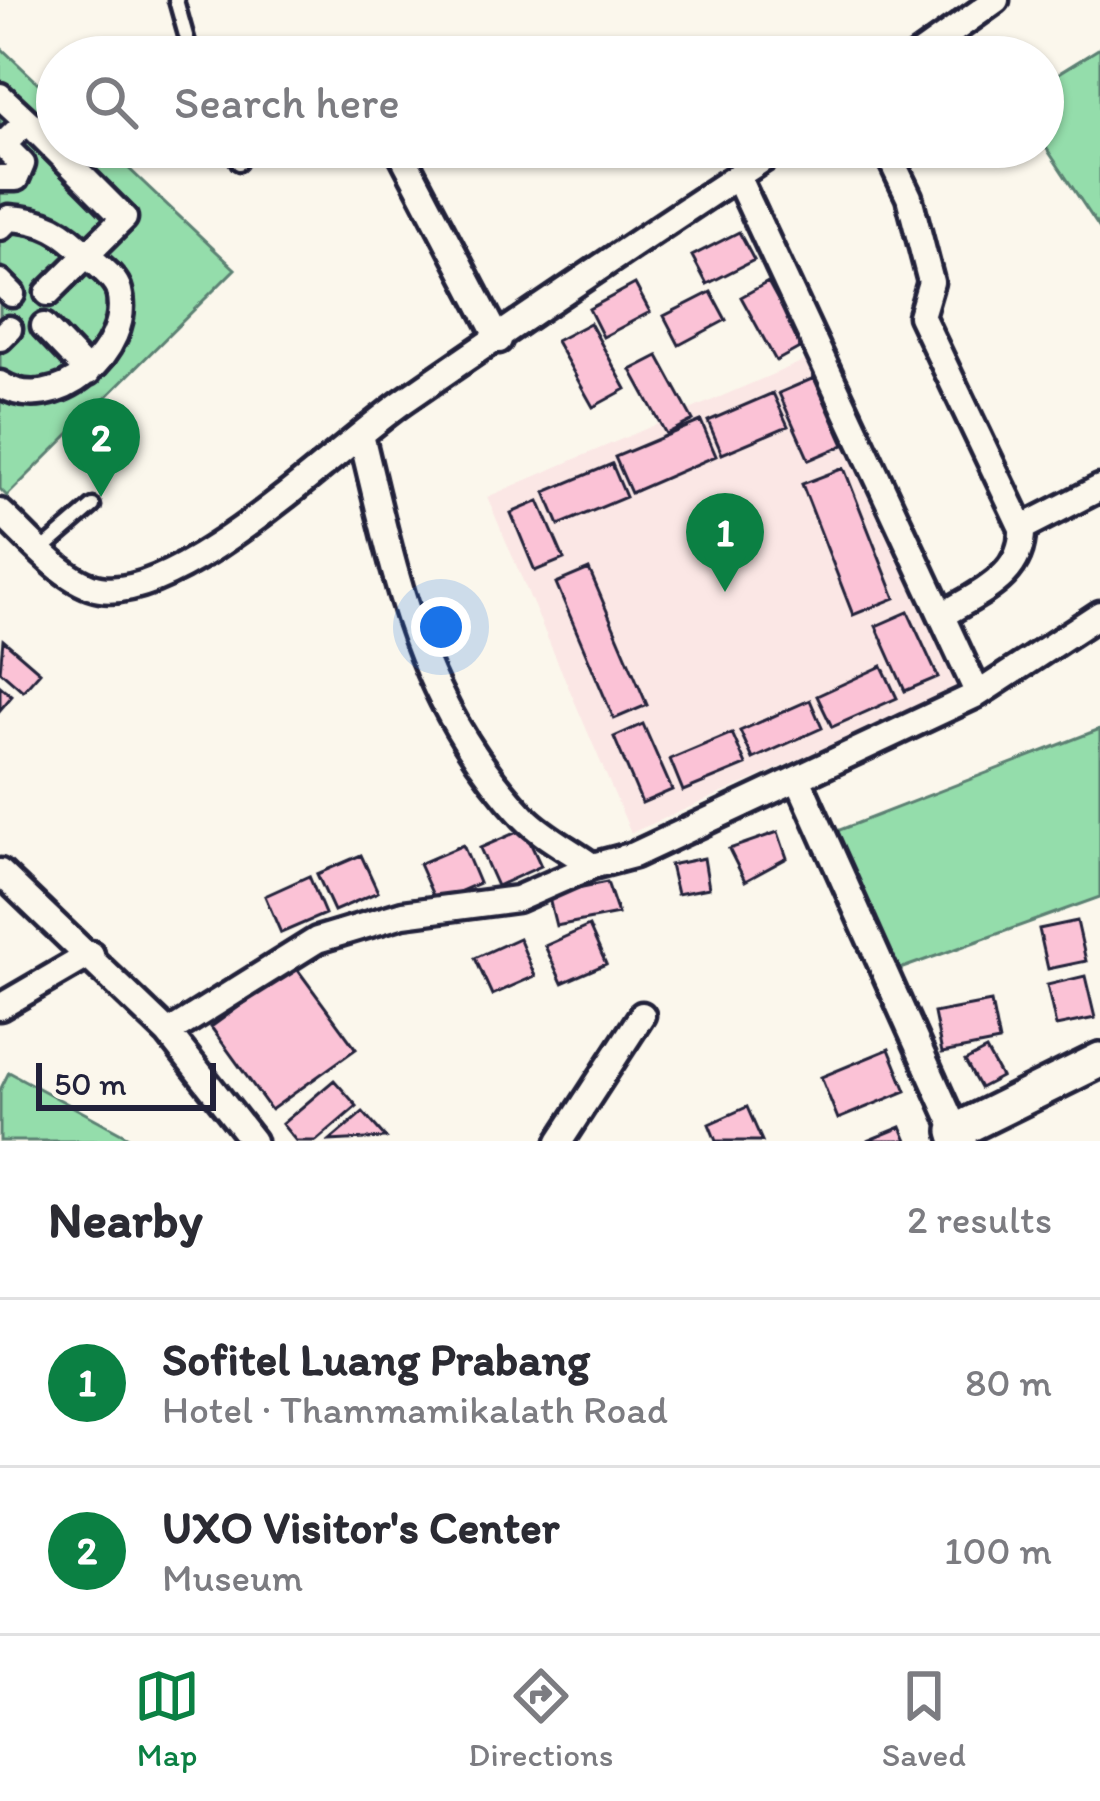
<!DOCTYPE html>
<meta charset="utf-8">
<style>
body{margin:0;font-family:Itim,sans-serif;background:#f2f2f3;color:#2b2b33}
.scale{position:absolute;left:36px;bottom:30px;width:180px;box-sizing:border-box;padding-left:12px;border:6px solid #22223b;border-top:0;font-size:33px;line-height:42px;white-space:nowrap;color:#22223b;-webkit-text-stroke:9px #fbf7ec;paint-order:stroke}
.you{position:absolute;left:441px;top:627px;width:42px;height:42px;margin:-30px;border:9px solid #fff;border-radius:50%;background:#1a73e8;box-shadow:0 0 0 18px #1a73e833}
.badge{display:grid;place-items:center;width:78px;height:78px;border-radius:50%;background:#0b8043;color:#fff;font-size:39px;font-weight:700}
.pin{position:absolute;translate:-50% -99px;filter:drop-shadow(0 3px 6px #0008)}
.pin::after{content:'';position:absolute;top:63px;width:42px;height:36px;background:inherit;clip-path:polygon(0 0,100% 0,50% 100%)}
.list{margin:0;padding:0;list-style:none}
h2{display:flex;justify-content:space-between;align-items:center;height:156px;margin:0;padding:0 48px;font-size:51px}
h2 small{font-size:39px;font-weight:400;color:#7c7c81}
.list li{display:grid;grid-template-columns:78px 1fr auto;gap:36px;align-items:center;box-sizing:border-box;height:168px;padding:0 48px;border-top:3px solid #e1e1e2}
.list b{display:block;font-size:45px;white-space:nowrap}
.list p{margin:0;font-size:39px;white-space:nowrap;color:#7c7c81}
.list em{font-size:39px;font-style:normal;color:#7c7c81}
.icon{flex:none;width:66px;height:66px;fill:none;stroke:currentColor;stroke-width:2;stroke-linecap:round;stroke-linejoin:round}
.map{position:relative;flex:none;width:1100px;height:1141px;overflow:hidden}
.search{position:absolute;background:#fff;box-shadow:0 3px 9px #0004;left:36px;right:36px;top:36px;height:132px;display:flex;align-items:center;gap:30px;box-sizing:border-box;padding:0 42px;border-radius:66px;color:#7c7c81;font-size:45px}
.sheet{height:492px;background:#fff}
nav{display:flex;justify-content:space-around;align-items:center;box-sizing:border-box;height:168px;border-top:3px solid #e1e1e2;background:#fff;font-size:33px;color:#7c7c81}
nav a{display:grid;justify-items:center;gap:6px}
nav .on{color:#0b8043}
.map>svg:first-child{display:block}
.built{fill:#fbe7e5}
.green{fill:#94ddab;stroke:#5b8073;stroke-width:3}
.building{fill:#fbc2d6;stroke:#22223b;stroke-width:3}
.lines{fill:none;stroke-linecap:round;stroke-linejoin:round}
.lane-casing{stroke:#22223b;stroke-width:21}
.street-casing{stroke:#22223b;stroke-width:33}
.secondary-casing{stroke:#22223b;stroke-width:42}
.lane{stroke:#fbf7ec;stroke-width:12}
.street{stroke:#fbf7ec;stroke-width:24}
.secondary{stroke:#fbf7ec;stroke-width:33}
</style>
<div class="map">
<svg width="1100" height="1141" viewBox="0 0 1100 1141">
<rect width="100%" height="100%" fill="#fbf7ec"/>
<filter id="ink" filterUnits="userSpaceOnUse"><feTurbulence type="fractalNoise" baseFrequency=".00833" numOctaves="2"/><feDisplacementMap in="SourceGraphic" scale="24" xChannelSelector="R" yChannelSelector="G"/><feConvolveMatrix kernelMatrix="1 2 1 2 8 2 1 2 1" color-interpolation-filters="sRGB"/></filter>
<g filter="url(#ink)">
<path class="built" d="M820,354L964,687L631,833L487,497Z"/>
<path class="green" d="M0,47L57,101V147H106L235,269L7,496L0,489Z
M1100,48V229L1043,143V83Z
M1100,729V897L886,974L824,836Z
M9,1072L136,1141H0V1090Z"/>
<path class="building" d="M739,232L754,260L707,284L692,256Z
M768,282L803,346L776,361L741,297Z
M635,284L650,312L603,337L589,309Z
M711,292L726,320L679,345L664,316Z
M590,323L626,389L593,407L556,341Z
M658,356L693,420L666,434L631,370Z
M814,378L844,445L809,460L779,393Z
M773,393L788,426L722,454L708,421Z
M701,421L716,456L631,493L615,457Z
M612,464L626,497L559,525L545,492Z
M844,468L895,598L853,615L802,484Z
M539,501L564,559L535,571L511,513Z
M589,569L647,705L614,719L556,583Z
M908,612L938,677L905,691L876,626Z
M3,640L40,672L23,691L0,671Z
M882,666L897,698L832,727L817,696Z
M0,686L12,696L0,710Z
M810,700L822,728L753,759L740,731Z
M643,724L672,790L642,803L614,737Z
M732,733L746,765L683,791L670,759Z
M524,829L541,866L497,886L480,848Z
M778,832L787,858L745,881L729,849Z
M463,845L479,883L436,902L419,864Z
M361,855L378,892L334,911L317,874Z
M704,858L709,888L677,894L670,865Z
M309,876L325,914L281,933L265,896Z
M607,882L618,914L556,926L548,894Z
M1077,921L1086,961L1048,969L1039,929Z
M589,926L606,964L562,983L545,946Z
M519,938L535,976L492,995L475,958Z
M295,966L356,1049L271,1110L211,1027Z
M1085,976L1095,1018L1056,1026L1047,985Z
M991,1002L999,1042L942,1053L934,1013Z
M889,1049L906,1091L838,1119L821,1077Z
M986,1050L1001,1077L980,1088L965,1061Z
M334,1080L357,1106L316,1141H296L282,1124Z
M747,1107L762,1141H716L709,1124Z
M363,1112L386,1138L329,1141Z
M901,1127L907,1141H867Z"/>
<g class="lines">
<defs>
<path id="lane" d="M176,0L192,57
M230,147L239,163
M43,549L93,506"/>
<path id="street" d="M916,57L996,0
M0,96L27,121L3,145
M27,121L124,218L48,293
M0,142L22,164L16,178H0
M398,147L499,340
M885,147L909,197L931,282L921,316L1022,528C1024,576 980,592 943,615
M737,176L978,694
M0,227L9,218C45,220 64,231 89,257C99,266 116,278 119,291C134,350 55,419 0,384
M0,282L12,294
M44,326L88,372
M0,338L9,329
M362,439C397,582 419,705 524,817C542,836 570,850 592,866
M0,512C26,535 64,583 100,589C181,602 339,446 404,401C529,315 655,229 782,147
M1022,528L1100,488
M798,779L956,1131
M0,872L168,1033L253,1141
M0,1007L91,954
M168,1033L317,940L403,914L517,899L592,866L634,855L978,694L1100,614
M560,1141L642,1015"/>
<path id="secondary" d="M959,1141L956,1131L1100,1060"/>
</defs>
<use href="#lane" class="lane-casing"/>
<use href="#street" class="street-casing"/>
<use href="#secondary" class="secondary-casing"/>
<use href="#lane" class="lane"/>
<use href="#street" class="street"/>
<use href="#secondary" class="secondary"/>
</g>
</g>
</svg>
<div class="scale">50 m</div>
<div class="you"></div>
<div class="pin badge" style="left:725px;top:592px">1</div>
<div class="pin badge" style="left:101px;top:497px">2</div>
<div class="search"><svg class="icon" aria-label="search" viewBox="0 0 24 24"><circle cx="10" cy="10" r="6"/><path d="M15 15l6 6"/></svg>Search here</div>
</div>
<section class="sheet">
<h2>Nearby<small>2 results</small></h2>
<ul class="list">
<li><span class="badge">1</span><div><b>Sofitel Luang Prabang</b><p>Hotel · Thammamikalath Road</p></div><em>80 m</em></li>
<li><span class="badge">2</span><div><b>UXO Visitor's Center</b><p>Museum</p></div><em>100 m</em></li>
</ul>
</section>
<nav>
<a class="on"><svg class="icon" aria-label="map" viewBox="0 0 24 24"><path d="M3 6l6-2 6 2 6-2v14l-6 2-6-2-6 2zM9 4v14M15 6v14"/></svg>Map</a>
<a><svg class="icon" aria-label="directions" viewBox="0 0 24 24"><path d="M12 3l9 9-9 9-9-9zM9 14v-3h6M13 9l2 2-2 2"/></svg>Directions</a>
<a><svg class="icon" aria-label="saved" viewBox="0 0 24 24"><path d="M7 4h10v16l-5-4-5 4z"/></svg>Saved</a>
</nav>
